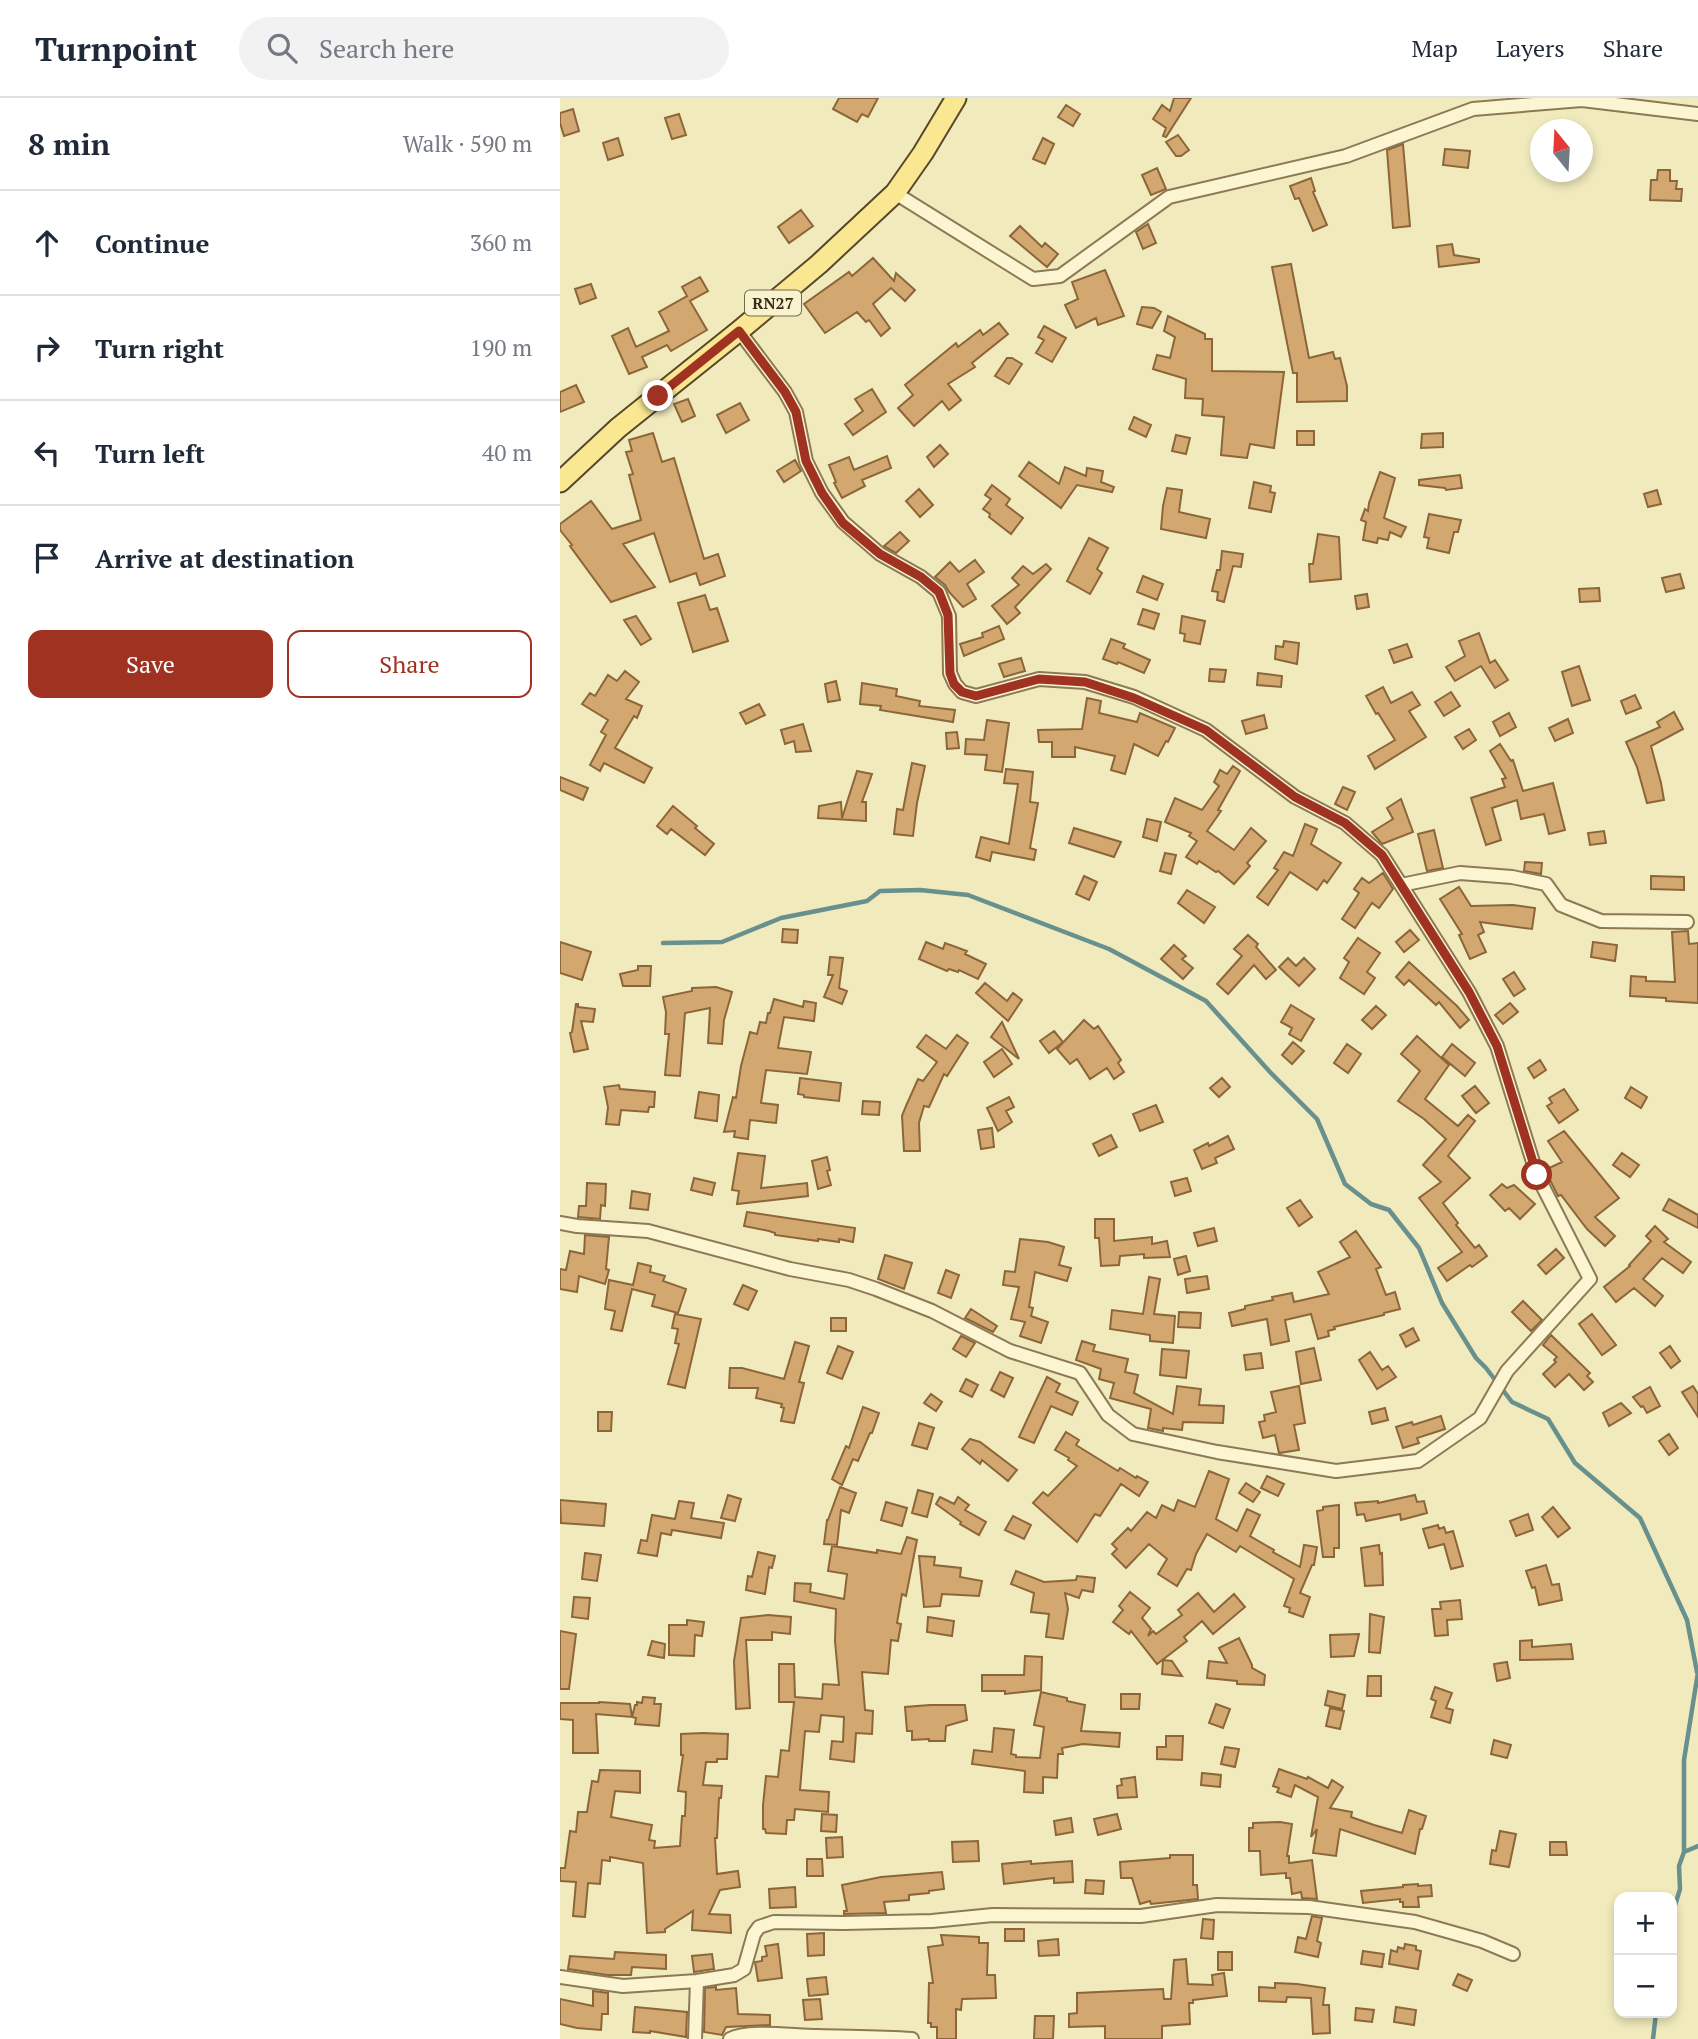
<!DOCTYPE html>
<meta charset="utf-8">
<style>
body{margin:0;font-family:"PT Serif",serif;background:#f2f2f3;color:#1f2937}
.controls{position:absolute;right:21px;bottom:21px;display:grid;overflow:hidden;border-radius:14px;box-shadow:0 4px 10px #0003}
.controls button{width:63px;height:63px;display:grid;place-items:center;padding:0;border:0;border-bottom:2px solid #e0e1e3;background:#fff;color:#1f2937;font:35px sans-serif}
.compass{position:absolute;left:970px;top:21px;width:63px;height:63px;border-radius:50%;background:#fff;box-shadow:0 4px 10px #0003;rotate:342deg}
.stop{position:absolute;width:21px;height:21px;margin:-16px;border:5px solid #9f3220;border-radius:50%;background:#fff}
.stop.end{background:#9f3220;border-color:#fff;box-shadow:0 2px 7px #0008}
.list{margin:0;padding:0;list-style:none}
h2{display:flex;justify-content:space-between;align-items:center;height:91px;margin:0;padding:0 28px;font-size:30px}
h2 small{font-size:23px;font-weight:400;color:#747a83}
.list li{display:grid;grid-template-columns:46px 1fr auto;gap:21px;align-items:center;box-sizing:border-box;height:105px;padding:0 28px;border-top:2px solid #e0e1e3}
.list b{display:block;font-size:26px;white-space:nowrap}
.list em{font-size:23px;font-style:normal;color:#747a83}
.actions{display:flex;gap:14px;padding:21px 28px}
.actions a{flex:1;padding:16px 0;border:2px solid #9f3220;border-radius:14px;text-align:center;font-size:24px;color:#9f3220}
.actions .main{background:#9f3220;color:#fff}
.icon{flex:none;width:38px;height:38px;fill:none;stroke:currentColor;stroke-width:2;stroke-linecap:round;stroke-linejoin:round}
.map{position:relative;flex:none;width:1138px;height:1941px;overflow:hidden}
header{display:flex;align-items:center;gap:42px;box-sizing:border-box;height:98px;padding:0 35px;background:#fff;border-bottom:2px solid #e0e1e3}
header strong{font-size:33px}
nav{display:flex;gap:38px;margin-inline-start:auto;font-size:24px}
.search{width:490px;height:63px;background:#f2f2f3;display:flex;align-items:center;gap:18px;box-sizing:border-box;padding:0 24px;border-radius:38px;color:#747a83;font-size:26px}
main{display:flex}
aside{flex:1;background:#fff}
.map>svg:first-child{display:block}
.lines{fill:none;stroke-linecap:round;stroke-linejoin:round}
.stream{stroke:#68918d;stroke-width:4.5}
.building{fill:#d3a870;stroke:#8c6639;stroke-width:2}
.street-casing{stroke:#8b7a55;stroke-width:16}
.primary-casing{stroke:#58462a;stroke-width:23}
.street{stroke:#fcf5d1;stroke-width:12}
.primary{stroke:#f9e891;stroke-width:19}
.route{stroke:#9f3220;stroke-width:9}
.labels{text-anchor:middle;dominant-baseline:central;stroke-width:5;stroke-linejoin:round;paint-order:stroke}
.shield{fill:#f8f2cd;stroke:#726950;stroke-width:2}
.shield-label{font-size:16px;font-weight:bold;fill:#392e1b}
</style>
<header>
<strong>Turnpoint</strong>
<div class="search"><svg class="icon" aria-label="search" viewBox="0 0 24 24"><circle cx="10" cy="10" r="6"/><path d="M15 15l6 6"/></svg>Search here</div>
<nav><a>Map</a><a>Layers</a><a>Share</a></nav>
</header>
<main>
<aside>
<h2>8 min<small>Walk · 590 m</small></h2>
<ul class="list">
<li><svg class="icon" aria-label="ahead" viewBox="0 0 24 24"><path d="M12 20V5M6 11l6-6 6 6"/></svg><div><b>Continue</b></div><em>360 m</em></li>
<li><svg class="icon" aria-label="right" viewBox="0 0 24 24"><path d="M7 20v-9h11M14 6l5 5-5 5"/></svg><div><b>Turn right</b></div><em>190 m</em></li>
<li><svg class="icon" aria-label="left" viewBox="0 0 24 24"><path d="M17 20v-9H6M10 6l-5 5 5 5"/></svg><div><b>Turn left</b></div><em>40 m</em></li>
<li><svg class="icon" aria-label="arrive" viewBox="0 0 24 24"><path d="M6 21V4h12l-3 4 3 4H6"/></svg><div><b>Arrive at destination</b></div></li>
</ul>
<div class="actions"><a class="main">Save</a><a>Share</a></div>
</aside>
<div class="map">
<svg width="1138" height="1941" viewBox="0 0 1138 1941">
<rect width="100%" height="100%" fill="#f1eabd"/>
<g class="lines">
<path class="stream" d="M103,845L162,844L221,820L307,803L320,793L360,792L408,797L549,851L646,903L710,974L757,1021L785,1086L811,1106L829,1112L859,1150L882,1205L916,1260L926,1270L952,1304L988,1321L1015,1365L1080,1420L1127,1522L1137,1574
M1124,1754L1138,1748
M1112,1817L1120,1791L1119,1768L1124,1754V1662L1138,1574
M1093,1941L1096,1915"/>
</g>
<path class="building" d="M279,0H318L308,19L302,16L297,24L273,11Z
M614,0H631L606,39L603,38L606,30L593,21L602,7L610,13Z
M506,7L520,16L513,28L498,19Z
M13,11L19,33L4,38L0,25V15Z
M119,16L126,37L112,41L105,20Z
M618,37L629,52L621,58H616L606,44Z
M58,40L63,57L48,62L43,45Z
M483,40L494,46L485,66L473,61Z
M843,46L850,128L833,130L827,52Z
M885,51L910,53L908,70L883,67Z
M597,70L606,91L591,97L582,77Z
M1098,72H1110V83H1117L1116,91H1122L1121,103L1090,102L1091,82H1097Z
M751,80L755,93L753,94L767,127L753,133L739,100L735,101L730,88Z
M241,112L253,128L229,145L218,129Z
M588,126L596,145L583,151L576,134Z
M460,128L482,149L485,145L498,156L487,169L450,138Z
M892,146L894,157L919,161V164L879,169L877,148Z
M313,160L334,183L336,175L355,192L345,203L331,190L313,206L330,230L321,238L309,222L306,224L297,214L265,235L244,206L289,174L292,178Z
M731,166L749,260L773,254L775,261L780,260L787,288V303L737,304V275H733L712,169Z
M545,172L564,218L538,227L536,220L516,230L505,207L518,201L512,184Z
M140,179L148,193L130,203L147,232L111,253L107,247L82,259L87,269L69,276L52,238L68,230L76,249L109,233L99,214L127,198L122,189Z
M31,186L36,200L20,206L15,191Z
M582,209L594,210L601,214L592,230L577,226Z
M608,218L645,236V241H652V273L724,274L714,350L690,346L687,360L661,357L664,319L642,317L643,301L625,300L626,281L593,271L597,257L610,260L615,239L604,233Z
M439,225L448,236L412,265L415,269L388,286L401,302L389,312L382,303L354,328L338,310L353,297L345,287L396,245L398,249L420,232L423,237Z
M484,228L506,240L492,264L476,255L484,242L478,239Z
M447,260H452L462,266L449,286L435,278Z
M16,287L24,304L0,314V294Z
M312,291L326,314L293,337L285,326L303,313L295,301Z
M128,301L135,318L122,324L114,306Z
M180,305L189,322L166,335L157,317Z
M574,319L591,327L586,339L569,331Z
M737,333H754V347H737Z
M93,335L102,364L114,360L144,461L158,456L165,478L140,487L136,475L110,484L94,435L63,446L95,489L51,504L10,448L12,447L0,432V426L31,403L52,431L81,422L69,377L73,376L66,354L72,353L69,342Z
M883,335V349L861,350L862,336Z
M616,337L630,340L626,356L612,353Z
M380,347L388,356L374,369L367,359Z
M327,358L331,370L302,382L305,388L282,400L274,385L276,384L269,367L289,359L294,372Z
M235,362L241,373L224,384L217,373Z
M469,364L499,386L505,369L526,378L527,370L543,373L541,384L554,389L552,394L517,387L501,410L459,378Z
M820,374L835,380L824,420L846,429L841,439L830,434L828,442L818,440L817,445L803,442L806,424L801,422L805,411L808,413L809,405Z
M900,377L902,390L886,392L885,390L859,387V382Z
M694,384L711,388L710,394L715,395L711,414L689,410Z
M432,387L450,401L446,407L463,420L451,436L429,419L430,416L423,411L431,401L425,397Z
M607,390L622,392L619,414L650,421L646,440L601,431L603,408Z
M359,391L373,407L360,419L346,403Z
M1097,392L1101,406L1088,409L1084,396Z
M869,416L901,422L898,434H894L889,455L867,450L869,440L864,439Z
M340,434L349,443L336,455L324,448Z
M758,436L779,439L781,481L750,484L749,466H753Z
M529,440L548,450L537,471L542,475L530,496L507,483Z
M662,453L683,456L681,469L673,468L664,504L657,502L658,494L652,493L657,472H660Z
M415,462L424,474L407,486L416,501L403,509L389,494L385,487L375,479L390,464L399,474Z
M486,466L491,471L455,509L460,515L447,526L432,508L459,487L452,480L463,468L473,476Z
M1120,476L1124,490L1106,494L1102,480Z
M583,478L603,486L597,502L577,494Z
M1039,490L1040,503L1020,504L1019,491Z
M807,496L809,509L797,511L795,498Z
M145,497L150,512L157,510L168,543L133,554L118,505Z
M583,511L599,516L594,531L578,526Z
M76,518L91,541L81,547L64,522Z
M622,518L645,523L640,546L624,543L625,536L620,535Z
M439,528L444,541L404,558L400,546L423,539L422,535Z
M919,535L930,565L935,562L948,582L935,590L921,568L895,583L886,569L905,558L899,543Z
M551,541L565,546L563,550L590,562L584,575L558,564L557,566L543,561Z
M724,543L739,545L737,566L715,561L716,548L723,549Z
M847,546L852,559L834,565L829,552Z
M461,560L465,573L444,579L439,566Z
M1019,568L1030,602L1012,608L1002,574Z
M650,571L666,572L664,584L649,583Z
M65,573L79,584L66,601L82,608L77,620L74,618L55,650L92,670L84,685L44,665L40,673L30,667L46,637L41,634L48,622L22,606L30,595L35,598L48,577L57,583Z
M698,575L722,578L721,589L697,587Z
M276,583L280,602L268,604L265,586Z
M302,585L337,591L336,598L360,603L359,608L395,612L393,624L320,612L321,608L300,606Z
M823,589L831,605L852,594L860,607L849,613L866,639L815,671L808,658L835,642L818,615L816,616L806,598Z
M891,594L900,608L884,618L875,604Z
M1075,597L1081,610L1066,616L1061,603Z
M527,600L541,603L539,615L577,624L580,615L615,630L608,644L606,643L598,658L574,646L565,676L551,672L555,658L515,649V659H492V644H479L478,632L522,631Z
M199,606L205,617L186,626L180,615Z
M1114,614L1123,631L1091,648L1101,685L1104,702L1087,705L1077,669L1066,644L1100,629L1097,624Z
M949,615L956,629L940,638L933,624Z
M704,617L707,630L686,636L682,623Z
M1008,621L1013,635L995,643L989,630Z
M427,622L449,625L442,674L425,672L427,657L405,656L406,641L424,642Z
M243,626L251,653L236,654L234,643L225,646L221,632Z
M909,631L916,642L903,651L895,639Z
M397,634L399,650L387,651L386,635Z
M940,646L951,663L953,662L963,693L993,685L1005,732L989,736L984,716L961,721L957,702L932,710L941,742L926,747L911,700L945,689L942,681L946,680L930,653Z
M352,665L365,668L357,705L353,738L334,736L337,711L343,712Z
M673,668L680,673L658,712L661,713L647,733L674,752L691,730L706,743L687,765L690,768L674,786L658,773L656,774L639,763L637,766L626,759L637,743L629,738L631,735L605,724L615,700L642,712L659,688L654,684L660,672L667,676Z
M446,671L473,674L470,704L478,705L470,750L476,752L474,762L432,754L430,763L416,759L421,739L449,746L458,686L444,685Z
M297,673L312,676L302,704H306V723L258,720L259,708L281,704L282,720Z
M0,679L28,690L23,702L0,692Z
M783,689L795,694L787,712L775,706Z
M841,701L853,734L822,746L812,734L833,721L827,710Z
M113,708L137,728L135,730L154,746L145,757L111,731L107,736L97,728Z
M587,721L601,724L597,743L583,739Z
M745,726L757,731L751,746L781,765L767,785L764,782L757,792L730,774L708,807L697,799L718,772L714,770L724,754L733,758Z
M514,730L561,744L554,759L509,745Z
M874,732L883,770L867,773L858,736Z
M1044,733L1046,745L1030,747L1028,735Z
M605,755L616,757L611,776L600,773Z
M965,764L982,765L981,776L964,773Z
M823,775L833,791L819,810L812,805L795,830L782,821L799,795L794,791L802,780L809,785Z
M524,778L537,784L529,802L516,796Z
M1091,778L1124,779V792L1091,791Z
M899,789L911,808L953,807L975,810L972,831L920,824L924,834L918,837L926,854L910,861L899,837L902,836L880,801Z
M627,792L655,809L644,825L618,805Z
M223,831L238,832L237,845L222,844Z
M850,832L859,842L844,854L836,844Z
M1128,833L1129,846L1138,845V905L1106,903V900L1070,898L1071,878L1086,879V883L1115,884L1112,834Z
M688,837L698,846L696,849L716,872L706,881L694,867L668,896L657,886L682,858L674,851Z
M798,840L820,855L807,874L815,880L804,896L780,880L789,864L784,860Z
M0,844L31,854L22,882L0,875Z
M366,844L383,851L385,845L407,853L405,856L426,866L418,881L399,872L398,874L389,871L387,873L359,861Z
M1033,844L1057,847L1055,863L1031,859Z
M614,847L626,858L622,861L633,870L623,881L601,861Z
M270,859L283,860L279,890L287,893L282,906L264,899L273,877H268Z
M728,860L736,868L744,860L755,871L739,888L719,869Z
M849,864L897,908L909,922L900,930L879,904L876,907L849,882L844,887L836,879Z
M78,868H91L90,888H63L60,876L78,872Z
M954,874L965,891L954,898L943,881Z
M425,885L447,903L453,895L462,902L448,923L416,895Z
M156,889L172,894L164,922L162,946L148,945L150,910L125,915L120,978L105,977L109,936H105L106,914L103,899L132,893V890Z
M214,901L243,909L244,903L256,905L254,923L224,919L218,950L251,954L247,976L206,972L201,1005L218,1007L216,1025L190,1022L188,1041L174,1039L175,1033L164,1034L173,999L176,1000L181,968L190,934L197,936L200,924L206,925L208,915H210Z
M950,905L958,914L943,926L935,917Z
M16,906H18V909L35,911L33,924L21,923L28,951L14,954L10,935L12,934Z
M731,907L754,921L741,943L729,936L732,930L721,924Z
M816,908L826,917L812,931L802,922Z
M524,922L534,931L538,928L561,962L558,965L564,974L554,981L547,970L530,981L517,961L510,966L497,951Z
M442,924L459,961L431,939Z
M494,933L503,944L489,955L480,943Z
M366,937L386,951L397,937L408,945L387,978L384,976L369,1009L364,1008L359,1025L360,1053H344L342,1018L346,1008L358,981L363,983L377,964L357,949Z
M857,938L889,967L865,1001L898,1028L908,1017L915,1023L888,1058L910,1080L883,1105L898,1125L896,1127L915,1150L919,1147L927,1158L912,1169L910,1167L887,1183L878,1170L902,1154L859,1100L881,1084L863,1067L886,1041L864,1021L838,1003L860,973L841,956Z
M733,944L744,953L732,966L722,957Z
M787,946L801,956L788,975L774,965Z
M892,946L915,965L905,978L882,959Z
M442,951L452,966L434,979L424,964Z
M980,962L986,972L974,980L968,970Z
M240,980L281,985L279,1003L244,999V997L238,996Z
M662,980L670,989L659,999L650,990Z
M59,987L60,991L95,994L94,1009H89L88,1014L61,1012L59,1027L46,1026L48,1009L44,989Z
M915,988L929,1005L916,1015L902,998Z
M1071,989L1087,999L1081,1010L1065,1000Z
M1004,991L1018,1012L999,1025L987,1008L992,1005L989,1000Z
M139,994L159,997L157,1023L135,1020Z
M449,999L454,1009L446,1013L452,1024L438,1033L427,1010Z
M303,1003L320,1004L319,1017L302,1016Z
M596,1007L603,1024L580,1033L573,1016Z
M432,1030L434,1049L421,1051L418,1032Z
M1004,1033L1059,1100L1035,1119L1055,1138L1045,1148L1027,1131L1001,1097L998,1098L985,1072L1002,1064L988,1043Z
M551,1037L557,1049L539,1058L533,1046Z
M668,1038L674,1051L655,1060L657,1065L642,1071L634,1052L648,1045L649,1048Z
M178,1055L205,1058L201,1090L247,1085L248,1098L177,1106L179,1093L172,1092Z
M1062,1055L1079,1067L1070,1079L1053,1067Z
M267,1059L270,1072L267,1073L271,1087L258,1091L252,1063Z
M134,1080L155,1085L152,1097L131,1092Z
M627,1080L631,1093L615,1098L611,1084Z
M27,1085L46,1086L45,1108L41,1107L40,1121L18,1119L19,1108H26Z
M942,1086L947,1090L954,1087L975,1106L960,1121L949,1110L945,1113L930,1097Z
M72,1093L90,1096L88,1112L70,1110Z
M1109,1101L1138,1117V1130L1103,1112Z
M740,1102L752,1119L739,1128L727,1110Z
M187,1114L295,1130L293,1144L279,1141V1144L258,1141V1143L215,1137V1135L209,1133L184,1128Z
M535,1121H554V1143L592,1139V1146L607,1143L610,1159L584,1160V1156L560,1158L559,1167L541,1168L539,1140H535Z
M1095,1128L1108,1141L1104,1144L1131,1164L1123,1175L1102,1160L1083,1181L1103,1198L1095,1208L1074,1190L1056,1204L1044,1189L1070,1168L1069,1167L1091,1143L1086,1138Z
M654,1130L657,1143L638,1148L634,1135Z
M796,1133L821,1169L816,1171L826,1197L835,1194L840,1211L824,1215V1217L774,1229L775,1231L768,1233L769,1238L758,1241L751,1216L725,1222L729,1243L711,1247L707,1221L672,1228L669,1215L685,1211V1208L713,1202L712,1199L732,1195L734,1204L769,1196L758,1174L790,1159L780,1144Z
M25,1137L49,1139L46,1171L49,1172L45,1186L19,1178L17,1194L0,1191V1171L6,1172L10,1153L24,1156Z
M460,1141L488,1144L504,1149L499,1167L511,1170L507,1183L475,1174L469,1209L473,1210L471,1218L488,1224L481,1245L460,1238L465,1224L451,1221L459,1189L443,1187L445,1173L455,1174Z
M996,1151L1004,1160L986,1176L978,1167Z
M325,1157L352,1165L344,1191L318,1181Z
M626,1158L630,1173L618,1177L614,1161Z
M78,1165L91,1168L90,1174L105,1178L103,1183L126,1191L118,1215L92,1208L95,1197L72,1191L62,1233L51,1231L55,1213L45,1211L49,1182L73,1187Z
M386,1172L399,1177L391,1200L378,1195Z
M647,1178L649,1191L627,1195L625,1181Z
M589,1179L600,1181L594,1216L615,1218L613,1245L590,1243V1237L550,1231L552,1212L583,1216Z
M183,1187L197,1193L188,1212L174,1206Z
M963,1203L982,1222L971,1233L952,1214Z
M411,1211L437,1228L433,1234L405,1220Z
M619,1214L641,1215L640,1230L618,1229Z
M115,1216L141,1221L125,1290L108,1286L119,1246L115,1245L118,1231L112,1230Z
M1032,1216L1056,1247L1042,1257L1019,1226Z
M271,1220H286V1233H271Z
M853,1230L859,1242L846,1249L840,1237Z
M991,1237L1030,1275L1027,1278L1033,1284L1024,1292L1009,1276L995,1289L983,1276L996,1264L994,1262L997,1259L983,1247Z
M401,1238L415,1245L406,1259L393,1251Z
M522,1243L535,1247L533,1253L568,1261L565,1274L578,1277L574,1295L613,1316L617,1288L641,1291L639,1307L664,1308L663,1325L623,1324L622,1332L603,1330V1333L588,1330L591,1311L550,1300L554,1285L539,1281L541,1271L516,1262Z
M235,1244L249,1248L239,1284L244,1285L234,1325L221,1323L224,1310L221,1309L222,1306L196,1300L198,1290H169L170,1270H182L224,1281Z
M278,1248L293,1254L282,1281L267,1275Z
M1110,1248L1120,1263L1111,1270L1100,1255Z
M754,1250L761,1282L741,1286L736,1254Z
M602,1251L629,1253L626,1280L600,1277Z
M810,1254L822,1272L828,1268L836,1279L817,1291L799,1262Z
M701,1255L703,1270L686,1272L684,1257Z
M440,1274L453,1280L444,1299L431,1292Z
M487,1279L500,1286L496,1294L518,1304L512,1317L491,1308L474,1345L459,1339Z
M406,1281L418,1287L412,1299L400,1293Z
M739,1288L745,1325L734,1327L739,1352L719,1355L715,1337L703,1340L699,1324L705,1323L704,1317L716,1314L711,1294Z
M1133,1288L1138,1296V1319L1122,1294Z
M1090,1289L1100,1308L1087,1315L1083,1308L1081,1309L1073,1299Z
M371,1296L382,1304L376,1313L364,1305Z
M1061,1305L1071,1315L1049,1328L1043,1315Z
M303,1309L319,1315L312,1335H310L298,1363L293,1361L282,1387L272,1381L286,1348L289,1350Z
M825,1310L828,1322L812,1326L809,1314Z
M38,1314H52L51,1333H38Z
M881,1318L885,1331L857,1340L859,1345L843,1350L836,1329L852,1324L853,1327Z
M359,1325L374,1330L367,1351L352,1347Z
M506,1334L519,1342L516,1347L558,1373L560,1370L576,1380L577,1378L588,1384L579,1398L561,1386L540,1418L535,1416L517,1444L473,1405L483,1394L488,1398L517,1368L508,1362L509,1360L495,1352Z
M1109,1336L1118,1350L1109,1357L1099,1343Z
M410,1341L420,1344L457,1372L448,1383L422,1362L420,1366L402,1351Z
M649,1373L669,1381L656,1421L677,1433L687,1411L700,1417L690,1438L714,1452L713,1454L740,1469L744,1447L757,1449L754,1467H752L740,1495L750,1499L743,1519L729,1514L730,1510L724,1508L734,1481L680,1448L676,1454L647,1436L636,1456L631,1472L627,1471L617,1488L598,1476L607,1461L589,1446L566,1470L552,1456L557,1451L552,1446L568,1430L571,1433L587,1414L596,1420L602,1407L614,1413L618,1402L635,1409Z
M707,1378L724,1386L718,1398L701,1390Z
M686,1385L700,1394L693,1404L679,1395Z
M280,1389L296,1395L289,1415L281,1412L277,1447L264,1446L267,1422H268Z
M358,1392L373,1396L367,1419L352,1415Z
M168,1397L181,1401L175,1423L161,1420Z
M855,1397L857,1404L864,1403L867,1415L841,1422L840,1416L806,1423L804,1416L797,1417L795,1405L818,1403V1405Z
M380,1399L394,1406L398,1399L409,1407L405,1412L426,1424L419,1437L400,1426L401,1424L376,1406Z
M0,1402L46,1406L44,1428L1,1425Z
M119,1403L134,1405L131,1420L164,1425L161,1440L112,1432L111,1437L101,1435L97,1458L78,1455L81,1442L87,1443L92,1417L115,1421Z
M326,1404L347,1410L342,1428L321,1422Z
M779,1407V1450H774V1459H763L757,1413L763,1412V1409Z
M993,1409L1010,1430L998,1439L982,1419Z
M968,1416L973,1432L956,1438L950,1423Z
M453,1418L471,1427L464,1441L445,1432Z
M878,1427L879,1431L884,1429L886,1435L893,1433L903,1468L891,1471L884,1446L869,1450L863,1431Z
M347,1439L357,1442L346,1498L342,1496L337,1525L341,1526L338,1543L331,1542L328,1576L302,1574L305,1612L313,1613L312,1636L296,1635L294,1664L270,1661L272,1643L283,1644L284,1619L261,1617L259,1634L245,1633L240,1692L269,1694L268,1714L235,1711L234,1722H227L226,1736L206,1735L205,1731H203V1707L206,1678L218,1679L221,1652L229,1653L234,1604H219V1566H234L235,1599L262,1601L263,1586L279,1587L275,1543L276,1511L234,1503L235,1485L251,1486L250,1494L284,1501L287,1476L268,1473L272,1448L317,1455V1452L341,1456Z
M819,1447L820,1456L822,1455L823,1487L805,1488L801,1450Z
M198,1454L215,1458L212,1470L209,1469L205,1496L186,1492L188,1478L192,1479Z
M25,1455L41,1457L37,1483L22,1481Z
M359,1458L375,1459L374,1467L401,1470L400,1479L422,1483L419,1498L382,1496L380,1508L364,1509Z
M986,1467L992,1487L999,1486L1002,1502L979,1507L975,1489L972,1490L966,1473Z
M456,1473L484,1484L516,1482L517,1478L535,1480L533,1494L522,1492L519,1500L505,1495L508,1511L503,1541L486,1539L489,1516L471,1514L474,1495L451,1486Z
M570,1494L590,1510L582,1520L591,1531L588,1538L593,1533L596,1536L622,1517L618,1512L638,1495L654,1514L674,1496L685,1509L653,1536L642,1523L624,1539L627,1543L597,1566L571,1533L569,1536L553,1524L563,1512L559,1508Z
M14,1499L30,1500L28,1521L12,1519Z
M900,1502L902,1521L887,1522L888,1537L875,1538L872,1511H881L880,1504Z
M810,1516L824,1519L820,1555L809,1554Z
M208,1517L231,1519L230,1536L212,1534V1542H186L190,1610L176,1611L174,1563L181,1520Z
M368,1519L394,1523L392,1538L367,1534Z
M127,1522L144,1524L142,1538L135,1537L134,1558L109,1557V1527H127Z
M0,1533L16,1536L9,1591H0Z
M799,1536L794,1558L771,1559L770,1537Z
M679,1540L692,1567V1570L705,1577L704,1587L677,1586V1583L647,1580L649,1563L667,1565L659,1550Z
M972,1542V1549L1011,1546L1013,1561L960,1562V1543Z
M92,1543L105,1546L104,1560L88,1557Z
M465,1558L482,1559L481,1592L445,1596V1593H422V1577H464Z
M603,1562L612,1563L622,1578L602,1576Z
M947,1564L950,1580L937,1583L934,1566Z
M808,1578H821V1598H807Z
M875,1589L892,1595L886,1610L893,1612L890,1625L871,1619L876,1603L871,1601Z
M768,1593L785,1597L782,1611L765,1607Z
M481,1594L507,1600V1603L525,1607L521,1633L560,1635L559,1649L523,1646L502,1650L503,1656H498L497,1680L483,1679V1695L464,1694L465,1673L412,1666L414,1652L432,1654L434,1630L454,1632L451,1656L456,1657V1659L480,1660L484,1629L474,1627Z
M561,1596H580L579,1611H561Z
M83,1599L95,1600L94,1606H101L99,1628L75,1626L76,1620L72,1619L75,1607H77V1604L82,1605Z
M39,1604L70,1606L72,1619L36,1616L38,1655H13V1622L0,1621V1605H39Z
M656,1606L670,1611L663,1630L649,1625Z
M370,1607H405L407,1622L386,1628L385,1643H369V1641L352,1642V1633H347L345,1609Z
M770,1610L784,1613L780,1631L766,1628Z
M143,1635L168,1636L167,1661H157V1664H146L143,1687L162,1688L161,1700H159L157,1740H155L157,1776L178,1773L180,1789L160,1792L149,1816L170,1817L171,1835L132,1832L133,1813L105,1831V1834L87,1835L83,1765L50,1759V1763L42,1762L40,1786L28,1785L25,1819L13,1818L16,1784L0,1783V1770H5L10,1733L16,1734L18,1714H27L32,1683L38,1684L40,1672L80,1673V1695L55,1693L51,1719L92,1727L89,1742L95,1743L94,1750L120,1748L122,1718H125L126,1694L118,1693L123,1657H121V1636Z
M606,1638H623L622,1662L597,1661V1649H606Z
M934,1642L951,1647L947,1660L931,1656Z
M665,1649L679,1651L675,1669L661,1666Z
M719,1671L747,1681L748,1679L768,1690L772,1682L783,1689L770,1710L792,1714L791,1719L814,1727L842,1735L849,1712L866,1718L862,1731H860L855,1756L780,1731L776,1758L753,1755L757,1731L751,1739L758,1699L735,1687L731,1699L717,1694L719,1690L713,1688Z
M642,1675L661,1677L660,1689L641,1687Z
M575,1679L577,1699L558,1700L557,1688L562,1687L561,1681Z
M262,1716L277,1717L276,1734L261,1733Z
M557,1716L561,1731L538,1737L534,1721Z
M511,1720L513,1734L496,1737L494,1723Z
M720,1724L732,1726L727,1758H729V1765L752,1762L757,1801L742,1800L741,1794L732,1796L730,1780H726V1775L701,1777L700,1753H689V1730H693V1725Z
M940,1733L956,1736L949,1769L930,1766L932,1752L936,1753Z
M282,1739L283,1759L267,1760L266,1740Z
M418,1743L419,1763L393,1764L392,1744Z
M990,1744H1006L1007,1757H990Z
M610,1757H633V1787H637L638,1801L591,1806L590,1803L580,1806L572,1780H561L560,1764L610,1760Z
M247,1761H262L263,1778H247Z
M471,1763V1766L512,1763L513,1784L494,1785V1780L444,1786L442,1766Z
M382,1774L384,1791L369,1793V1795L349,1797V1802L324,1804L326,1815L284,1816V1813H287L282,1787L321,1779Z
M526,1782L544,1783L543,1796L525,1795Z
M858,1786V1788L871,1787L872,1798L858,1799L859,1809H843V1804H840V1801L803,1805L801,1793L843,1789V1787Z
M235,1789L236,1809L210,1810L209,1791Z
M752,1818L762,1820L757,1843L761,1845L758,1859L735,1854L738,1839L746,1841Z
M643,1821L654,1822L653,1841L641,1840Z
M445,1831H464V1843H445Z
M264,1835V1857L248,1858L247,1836Z
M381,1837L419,1839V1845H428L427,1877H435L436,1900L402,1901L401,1912L396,1911V1941H377V1929H371V1925H368L369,1885H373L368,1849L383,1847Z
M498,1841L499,1857L479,1858L478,1843Z
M218,1846L222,1880L198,1883L195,1864L202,1863V1859L207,1858L205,1848Z
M845,1846L856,1848V1852L861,1853L858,1871L829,1866L831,1852L837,1854L838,1849L844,1851Z
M803,1853L824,1856L822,1869L801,1866Z
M55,1854L106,1857V1871L72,1869L71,1877H47L8,1871L10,1858L54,1861Z
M658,1854H672V1872H658Z
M152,1856L154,1871L134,1874L132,1858Z
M626,1861L628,1886L653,1887L652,1877L664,1875L667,1898L633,1902V1905H629L630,1926L602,1928V1941H545V1928L509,1929V1916L517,1915V1895L603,1891L604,1901H611L614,1862Z
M898,1876L912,1882L907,1893L893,1887Z
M266,1879L268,1896L249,1898L247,1881Z
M715,1885L737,1886L765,1890L763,1907H769L770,1935L753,1936L751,1900L727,1899L726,1904L699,1903V1889L715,1890Z
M156,1889V1892L176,1890L178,1916L210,1917V1927L166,1929L162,1937L144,1934L145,1890Z
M33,1893L48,1895V1916H42L41,1932L17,1930L0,1926V1901L33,1908Z
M260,1901L262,1921L245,1922L243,1902Z
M75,1909L127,1914L126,1939L90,1933V1935L73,1934Z
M836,1909L856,1912L854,1927L834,1924Z
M796,1910L814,1912L812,1924L795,1922Z
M475,1918H494L493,1941H474Z"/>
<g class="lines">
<defs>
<path id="street" d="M335,95L473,181L500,178L609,99L786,58L913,11L1022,2L1138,16
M841,787L900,775L952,779L986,786L1001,807L1041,823L1127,824
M0,1125L17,1128L88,1133L230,1171L289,1182L316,1191L372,1213L450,1253L520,1275L548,1317L573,1336L657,1354L776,1373L858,1363L920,1320L947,1273L1030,1181L977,1077L937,948L909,894L822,757L785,725L735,699L646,632L574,599L525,584L479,581L416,598L402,594L395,586L390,575L389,518L379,494L361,479L320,456L283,424L262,395L246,363L236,314L225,294L179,233
M0,1879L63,1888L137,1883L174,1877L184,1871L194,1836L199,1829L214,1824L284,1825L372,1823L433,1817L581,1818L657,1807L749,1809L855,1824L922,1843L953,1856
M135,1941L137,1883
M170,1941C189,1931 234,1938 258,1938C289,1939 320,1939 352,1941"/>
<path id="primary" d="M0,384L58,330L179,233L259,166L335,95L363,55L396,0"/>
</defs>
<use href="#street" class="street-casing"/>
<use href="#primary" class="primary-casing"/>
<use href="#street" class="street"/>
<use href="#primary" class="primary"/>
</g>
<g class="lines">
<path class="route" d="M98,298L179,233L225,294L236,314L246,363L262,395L283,425L320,456L361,479L379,494L388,517L390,575L394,586L402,594L416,598L479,581L525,584L574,600L646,632L735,699L785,725L822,757L909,894L937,948L977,1077"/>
</g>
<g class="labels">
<rect class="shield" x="185" y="192.5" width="56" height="25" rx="5"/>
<g class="shield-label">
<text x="213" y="205">RN27</text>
</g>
</g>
</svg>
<div class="controls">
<button>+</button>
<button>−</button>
</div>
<svg class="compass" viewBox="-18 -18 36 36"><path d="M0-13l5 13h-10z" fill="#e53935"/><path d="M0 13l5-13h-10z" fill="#747a83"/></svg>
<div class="stop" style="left:977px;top:1077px"></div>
<div class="stop end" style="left:98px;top:298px"></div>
</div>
</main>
